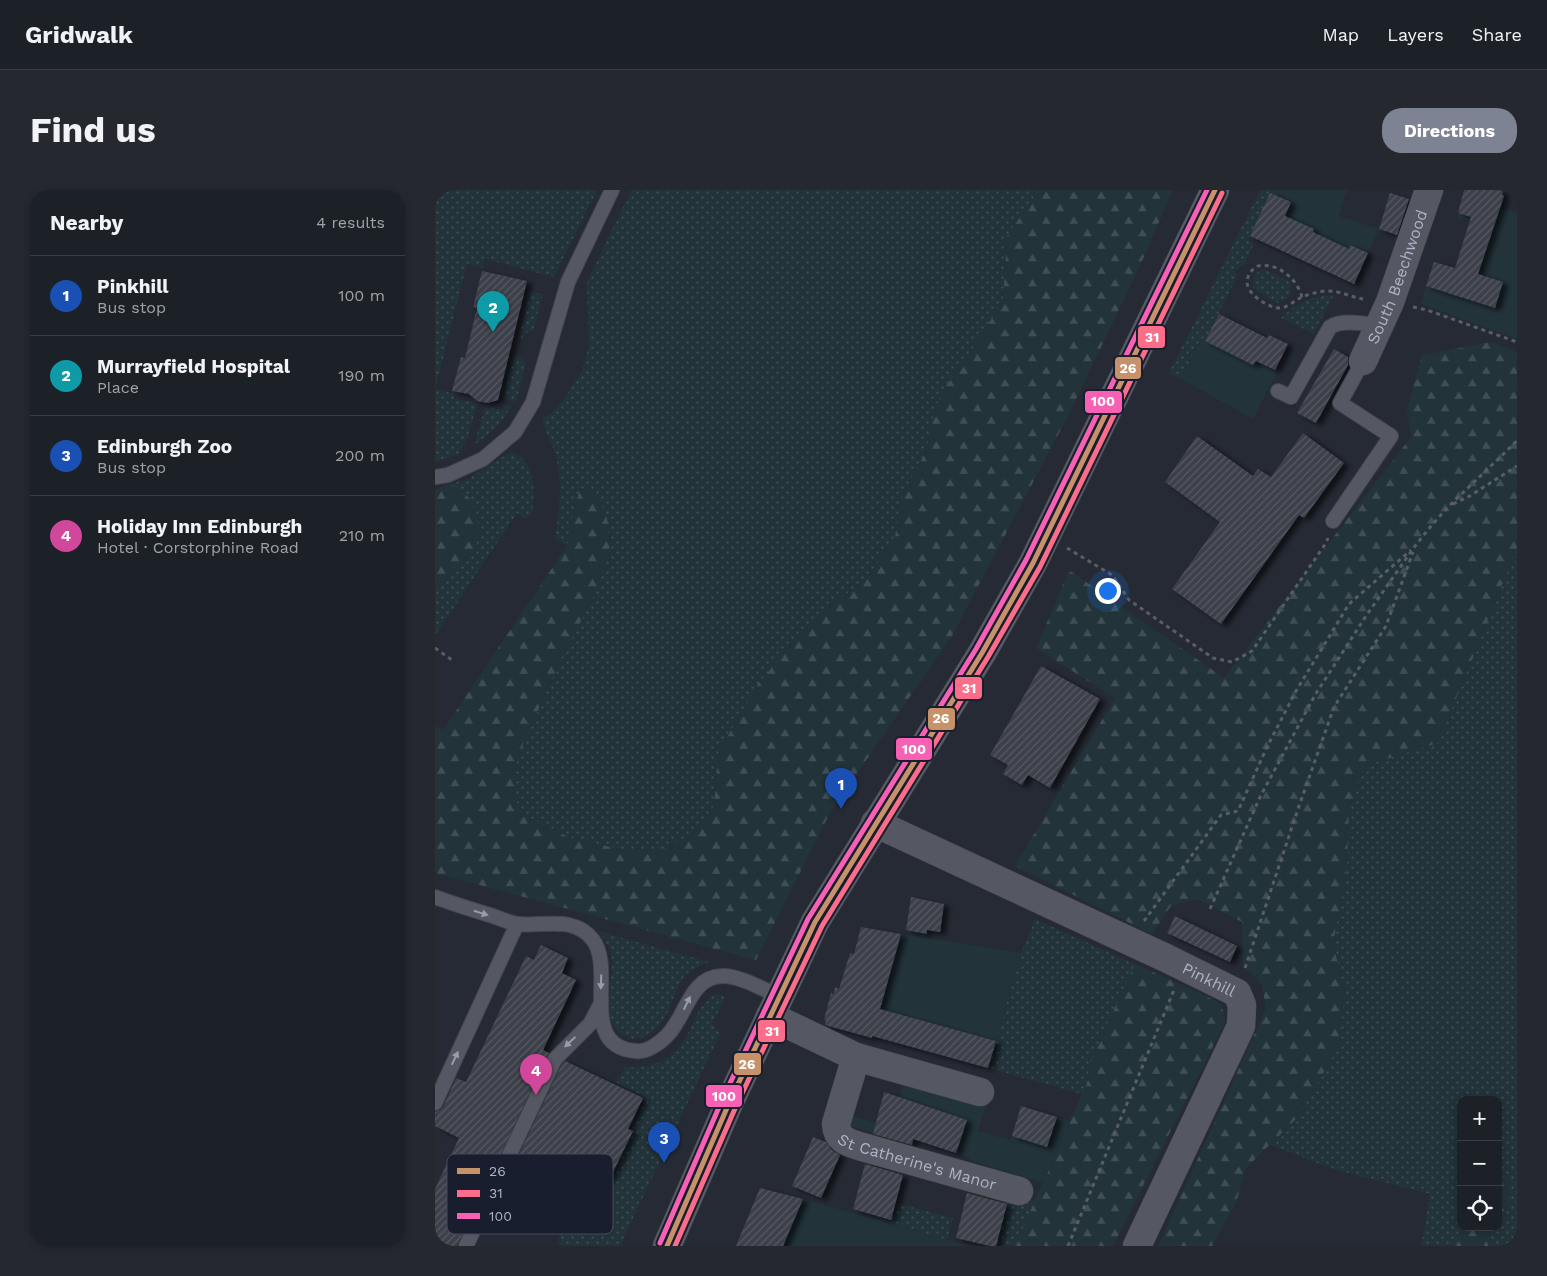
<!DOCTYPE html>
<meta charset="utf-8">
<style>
body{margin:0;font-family:"Work Sans",sans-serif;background:#25282f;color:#f1f3f6}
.controls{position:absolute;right:15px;bottom:15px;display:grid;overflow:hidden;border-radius:10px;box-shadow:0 2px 8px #0003}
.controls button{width:45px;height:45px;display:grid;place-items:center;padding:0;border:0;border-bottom:1px solid #3a3e44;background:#1c2027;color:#f1f3f6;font:25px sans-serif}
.you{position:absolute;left:672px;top:400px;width:18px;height:18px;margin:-12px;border:4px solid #fff;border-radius:50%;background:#1a73e8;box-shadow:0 0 0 8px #1a73e833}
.badge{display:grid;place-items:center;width:32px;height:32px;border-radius:50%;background:#7e8394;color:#fff;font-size:16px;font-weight:700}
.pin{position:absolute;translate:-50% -41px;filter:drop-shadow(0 1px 2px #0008)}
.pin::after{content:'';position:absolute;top:26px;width:18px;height:15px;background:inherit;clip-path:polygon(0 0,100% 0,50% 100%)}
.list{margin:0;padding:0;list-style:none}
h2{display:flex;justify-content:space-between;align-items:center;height:65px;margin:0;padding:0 20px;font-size:21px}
h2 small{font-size:16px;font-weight:400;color:#a0a3a7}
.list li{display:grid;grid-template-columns:32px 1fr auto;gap:15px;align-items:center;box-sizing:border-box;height:80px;padding:0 20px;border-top:1px solid #3a3e44}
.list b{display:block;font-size:19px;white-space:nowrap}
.list p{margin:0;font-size:16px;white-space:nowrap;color:#a0a3a7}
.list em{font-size:16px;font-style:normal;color:#a0a3a7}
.icon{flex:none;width:28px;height:28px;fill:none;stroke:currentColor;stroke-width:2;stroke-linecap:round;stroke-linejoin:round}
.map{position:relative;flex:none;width:1082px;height:1056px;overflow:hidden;border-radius:20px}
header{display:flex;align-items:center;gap:30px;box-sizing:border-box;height:70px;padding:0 25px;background:#1c2027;border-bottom:1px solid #3a3e44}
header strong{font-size:24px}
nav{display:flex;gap:28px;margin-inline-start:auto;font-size:18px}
.intro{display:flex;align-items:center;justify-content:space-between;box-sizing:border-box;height:120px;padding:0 30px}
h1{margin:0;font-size:35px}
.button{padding:12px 22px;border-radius:20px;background:#7e8394;color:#fff;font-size:18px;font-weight:700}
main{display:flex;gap:30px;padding:0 30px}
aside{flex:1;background:#1c2027;border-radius:20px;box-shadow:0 2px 8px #0003}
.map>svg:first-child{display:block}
.grass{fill:url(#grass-dots);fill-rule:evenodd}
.forest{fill:url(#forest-firs)}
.garden{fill:#22333a}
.building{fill:url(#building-hatch);filter:url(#shadow)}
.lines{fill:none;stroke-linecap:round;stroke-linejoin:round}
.service-casing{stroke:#43464f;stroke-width:16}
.minor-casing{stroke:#43464f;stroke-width:29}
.primary-casing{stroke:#424751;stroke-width:29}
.path{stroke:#585d66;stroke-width:3;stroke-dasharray:4 4;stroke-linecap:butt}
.service{stroke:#555862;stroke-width:14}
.minor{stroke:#555862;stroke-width:28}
.primary{stroke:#585a64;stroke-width:28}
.bus-1-casing{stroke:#191e2f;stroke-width:9}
.bus-2-casing{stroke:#191e2f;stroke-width:9}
.bus-3-casing{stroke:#191e2f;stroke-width:9}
.bus-1{stroke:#c7916a;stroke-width:5}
.bus-2{stroke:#fb6d88;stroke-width:5}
.bus-3{stroke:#f860b3;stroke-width:5}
.oneway{fill:#989cae}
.labels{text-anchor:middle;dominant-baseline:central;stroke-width:4;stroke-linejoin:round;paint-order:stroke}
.street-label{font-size:16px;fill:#aeb3c7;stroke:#191e2f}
.key{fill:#191e2f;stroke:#464b5d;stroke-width:1}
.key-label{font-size:14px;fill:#aeb3c7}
.line-badge{stroke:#191e2f;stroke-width:2}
.badge-label{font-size:14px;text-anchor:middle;font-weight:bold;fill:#fff}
</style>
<header>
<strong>Gridwalk</strong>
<nav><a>Map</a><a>Layers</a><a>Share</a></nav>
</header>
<div class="intro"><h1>Find us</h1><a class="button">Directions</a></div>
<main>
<aside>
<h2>Nearby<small>4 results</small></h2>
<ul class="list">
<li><span class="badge" style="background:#1a4fb4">1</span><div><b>Pinkhill</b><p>Bus stop</p></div><em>100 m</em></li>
<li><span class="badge" style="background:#0f9aa8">2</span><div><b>Murrayfield Hospital</b><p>Place</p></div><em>190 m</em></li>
<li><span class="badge" style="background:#1a4fb4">3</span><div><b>Edinburgh Zoo</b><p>Bus stop</p></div><em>200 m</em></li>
<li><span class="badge" style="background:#d1479c">4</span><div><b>Holiday Inn Edinburgh</b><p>Hotel · Corstorphine Road</p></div><em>210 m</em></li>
</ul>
</aside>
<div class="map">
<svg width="1082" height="1056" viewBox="0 0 1082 1056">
<defs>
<pattern id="grass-dots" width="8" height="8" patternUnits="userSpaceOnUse" patternTransform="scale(1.25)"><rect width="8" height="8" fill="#22333a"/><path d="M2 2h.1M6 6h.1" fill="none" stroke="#404e55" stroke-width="1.8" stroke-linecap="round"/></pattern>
<pattern id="forest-firs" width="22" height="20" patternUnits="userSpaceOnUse" patternTransform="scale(1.25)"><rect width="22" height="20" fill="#22333a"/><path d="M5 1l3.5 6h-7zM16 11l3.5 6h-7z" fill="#404e55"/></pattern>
<pattern id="building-hatch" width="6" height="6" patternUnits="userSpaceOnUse" patternTransform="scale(1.25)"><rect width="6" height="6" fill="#3d404a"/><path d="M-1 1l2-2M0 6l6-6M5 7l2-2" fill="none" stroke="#565963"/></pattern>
<filter id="shadow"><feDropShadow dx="5.5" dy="3" stdDeviation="2.5" flood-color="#0009"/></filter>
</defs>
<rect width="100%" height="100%" fill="#252a34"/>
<path class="grass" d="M0,0H162L119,87L50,69L47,78L32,74L0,199L20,204L19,208L42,214L33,247L23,264L0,272Z
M196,0H604L572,46L568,111L535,163L506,203L498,228L491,261L467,308L460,346L433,387L396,416L283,563L279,616L256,646L226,660L184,659L136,648L96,629L79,609L82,568L125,471L172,328L162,304L145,298L138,325L132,356L120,348C124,321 128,295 121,267C118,255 111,243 107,231L109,227L116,224L130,208L148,179L154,156L152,95L154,88Z
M825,0H837L813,50L819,54L809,75L805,77L801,81V89L770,151L766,149L746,189L734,183Z
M829,79L855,92C858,103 853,110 842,113L818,98C817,89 820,81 829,79Z
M95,102L108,104L98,142C92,141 90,143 87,149L84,148Z
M899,105L879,144L846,128C861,113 878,105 899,105Z
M80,164L91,172L81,212L68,208Z
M70,215L77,216C66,233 56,244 39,255L50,217L68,220Z
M78,263C101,269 101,307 96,326L89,328L82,323L0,446V401L19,376L40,360L22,296L11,295L33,289L72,264Z
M1082,358V1056H986L995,1004L901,980L835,955L863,927L910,802L898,754L912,677L914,617L929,576L1003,552ZM1026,910H1063V1037H1026Z
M600,729L777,809C786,815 790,820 790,832L678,1056H561L574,1003L600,1011L647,904L553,878L586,763Z
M163,741L274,772C265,776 254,780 248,788C238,802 236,823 224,836C215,845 206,851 194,848C161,837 179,792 177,768C176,757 169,749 163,741Z
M280,804L286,805L289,807V812L277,833L285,844L185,1056H126L124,1054V1047L145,1020L156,1022L176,988L211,907L182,893L190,877C214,879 238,871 250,849C259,832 263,815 280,804Z
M461,1013L518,1028L512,1050L455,1034Z"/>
<path class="forest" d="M604,0H738L705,76L634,224L517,446L396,621L321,770L0,683V536L8,540L132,356L138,325L145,298L162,304L172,328L175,364L157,410L125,471L82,568L79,609L96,629L136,648L184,659L226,660L256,646L279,616L283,563L323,494L364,446L396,416L433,387L460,346L467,308L491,261L498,228L506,203L535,163L568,111L572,46Z
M1056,152L1082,162V358L1003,553L929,576L914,617L912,677L898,754L910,802L903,858L863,927L811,978L801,1013L777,1056H723L831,819L827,795L808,774L807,732L762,709L736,716L717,744L580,676L680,508L601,458L634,380L789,488L976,247L972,219L987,165Z
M11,295L22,296L36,310L45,338L40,360L19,376L0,401V300Z
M700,774L777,809C786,815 790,820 790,832L678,1056H580L655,887L652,878Z
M1063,986L1076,989C1077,1006 1074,1023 1063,1036Z
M1032,1037H1062L1056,1044L1053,1056H1020L1023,1049Z"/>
<path class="garden" d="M837,0H912L904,26L944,39L933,63L916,55L914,59L878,42L850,26L856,12L835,3Z
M1063,18L1082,23V149L986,114L991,96L1060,118L1068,92L1043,84L1055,46L1035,31L1022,28L1023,23L1058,33Z
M766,149L818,174L821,171L842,182L818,229L746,189Z
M466,744L586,763L561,851L445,819L413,779L453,790Z
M469,894L551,915L543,941L575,950L577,946L612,957L622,927L635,931L608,993L534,970L535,968L521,963L532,930L465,908Z
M418,926L452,936L449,946L415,936Z
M368,1009L535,1056H348Z"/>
<path class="building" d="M1029,0H1068L1067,5L1069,6L1043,84L1068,92L1060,118L991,96L999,72L1020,78L1036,27L1023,23Z
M835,3L856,12L850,26L879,39L878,42L914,59L915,55L933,63L919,94L815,46Z
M955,3L974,9L962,45L944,39Z
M47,81L92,91L63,210L53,213L42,211L34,204L17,201L26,167L30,168L42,118L38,117Z
M784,124L832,148L834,145L853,154L840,180L821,171L818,175L770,151Z
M899,159L913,167V175L881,233L862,223Z
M868,243L909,273L869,328L864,325L786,434L737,399L785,332L730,292L762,246L818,286L823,279L836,287Z
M606,476L665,509L615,598L593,585L587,595L568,584L573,575L555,565Z
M476,707L509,714L505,742L492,740V744L471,740Z
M740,726L802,756L795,772L732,743Z
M426,737L466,744L445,819L561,851L553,878L437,846V848L390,835L391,830H389L396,803L399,804L400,797L404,799L415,763L419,764Z
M106,755L133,768L127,783L141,790L108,860L114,863L22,1056H0V999L24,948L0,936V922L5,920L8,917L21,888L31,892L91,766L99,770Z
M130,871L208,908L193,939L198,941L174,990L170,988L154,1020L75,983L127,874Z
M449,902L532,930L521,963L478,949L477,955L438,944Z
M586,916L622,927L612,957L577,946Z
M378,947L391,952L397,960L405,965L386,1008L357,996Z
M430,974L468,985L456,1030L418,1019Z
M325,998L368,1009L348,1056H301Z
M532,1003L572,1014L561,1056H555L521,1048Z"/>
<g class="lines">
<defs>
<path id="service" d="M843,201L856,207L895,137C909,129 929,134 944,136
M0,287L13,285L48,269L80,242L98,212L133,92L177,0
M898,331L956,246L905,213L928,171
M0,707C19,714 38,720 58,726C66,729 75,733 83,734C108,737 139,725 158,750C181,780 142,857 201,861C207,862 214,859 219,856C227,851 235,844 240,835C253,816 259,787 287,786C304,785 329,800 344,806
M0,913L82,734
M31,1056L120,869L155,834L165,815"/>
<g id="minor">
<path id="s1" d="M928,171L955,112L994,0"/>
<path id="s2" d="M440,633L731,768L802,803L807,815L806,836L702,1056"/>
<path d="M335,826L421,867L545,902"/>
<path id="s3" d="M421,867L401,934C402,949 411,952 424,956L584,1001"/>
</g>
<path id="primary" d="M232,1056L295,911L380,732L547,463L598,373L780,0"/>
</defs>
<use href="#service" class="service-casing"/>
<use href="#minor" class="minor-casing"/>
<use href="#primary" class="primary-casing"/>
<path class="path" d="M867,107C862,89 843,72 823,76C817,79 813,84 812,91C811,104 834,119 846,118C853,117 860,110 867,107C874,104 882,102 890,101C904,100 915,107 928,109
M978,117L992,120L1082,152
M1018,314L1033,307L1082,276
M632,358L677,385L694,410L778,468L797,472L817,461L891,353L893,348
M0,458L17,470
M775,719L825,607L880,505L931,426L980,356L996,336L1015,315L1082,251
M709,731L786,625L803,621L832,557L861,501L914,414L976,360
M810,778L863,619L899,517L951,436L978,362
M633,1056L739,800"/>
<use href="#service" class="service"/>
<use href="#minor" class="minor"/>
<use href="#primary" class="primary"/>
<defs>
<path id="bus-1" d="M232,1056L295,911L380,732L547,463L598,373L780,0"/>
<path id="bus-2" d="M240,1056L302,914L387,736L553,467L605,377L787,3"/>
<path id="bus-3" d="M225,1053L288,908L373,729L541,459L591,370L772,0"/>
</defs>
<use href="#bus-1" class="bus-1-casing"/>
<use href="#bus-2" class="bus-2-casing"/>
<use href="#bus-3" class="bus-3-casing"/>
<use href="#bus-1" class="bus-1"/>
<use href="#bus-2" class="bus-2"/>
<use href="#bus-3" class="bus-3"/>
</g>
<defs><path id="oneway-solid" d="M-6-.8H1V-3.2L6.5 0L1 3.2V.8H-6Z" transform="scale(1.25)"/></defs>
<g class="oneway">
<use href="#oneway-solid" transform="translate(46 723) rotate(18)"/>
<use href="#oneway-solid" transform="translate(166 792) rotate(92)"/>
<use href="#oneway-solid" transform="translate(252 813) rotate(-64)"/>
<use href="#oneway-solid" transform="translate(135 852) rotate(137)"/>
<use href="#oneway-solid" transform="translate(20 868) rotate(-65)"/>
</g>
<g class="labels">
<g class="street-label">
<text stroke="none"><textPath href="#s1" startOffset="91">South Beechwood</textPath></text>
<text stroke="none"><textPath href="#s2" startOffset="369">Pinkhill</textPath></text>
<text stroke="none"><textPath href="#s3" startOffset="165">St Catherine's Manor</textPath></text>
</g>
</g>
<rect x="12" y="964" width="166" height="80" rx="8" class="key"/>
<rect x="22" y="978" width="23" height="6" fill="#c7916a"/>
<rect x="22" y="1000" width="23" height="7" fill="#fb6d88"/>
<rect x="22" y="1023" width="23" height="6" fill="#f860b3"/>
<g class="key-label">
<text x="54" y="986">26</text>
<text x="54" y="1008">31</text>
<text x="54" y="1031">100</text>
</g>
<g class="line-badge">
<rect x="702" y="135" width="29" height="24" rx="5" fill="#fb6d88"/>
<rect x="679" y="166" width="28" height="24" rx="5" fill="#c7916a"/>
<rect x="649" y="200" width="39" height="24" rx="5" fill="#f860b3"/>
<rect x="519" y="486" width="29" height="24" rx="5" fill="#fb6d88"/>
<rect x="492" y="517" width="29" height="24" rx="5" fill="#c7916a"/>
<rect x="460" y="547" width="38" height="24" rx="5" fill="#f860b3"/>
<rect x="322" y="829" width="29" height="24" rx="5" fill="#fb6d88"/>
<rect x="298" y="862" width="29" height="24" rx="5" fill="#c7916a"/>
<rect x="270" y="894" width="38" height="24" rx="5" fill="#f860b3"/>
</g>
<g class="badge-label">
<text x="717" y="152">31</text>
<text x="693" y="183">26</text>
<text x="668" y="216">100</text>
<text x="534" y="503">31</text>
<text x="506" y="533">26</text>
<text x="479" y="564">100</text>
<text x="337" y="846">31</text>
<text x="312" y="879">26</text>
<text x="289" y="911">100</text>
</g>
</svg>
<div class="controls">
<button>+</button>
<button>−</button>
<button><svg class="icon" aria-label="locate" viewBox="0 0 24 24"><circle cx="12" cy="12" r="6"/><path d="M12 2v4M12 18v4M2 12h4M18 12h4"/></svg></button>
</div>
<div class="you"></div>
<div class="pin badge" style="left:406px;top:619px;background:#1a4fb4">1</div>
<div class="pin badge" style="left:58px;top:142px;background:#0f9aa8">2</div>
<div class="pin badge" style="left:229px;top:973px;background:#1a4fb4">3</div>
<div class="pin badge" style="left:101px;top:905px;background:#d1479c">4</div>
</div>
</main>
